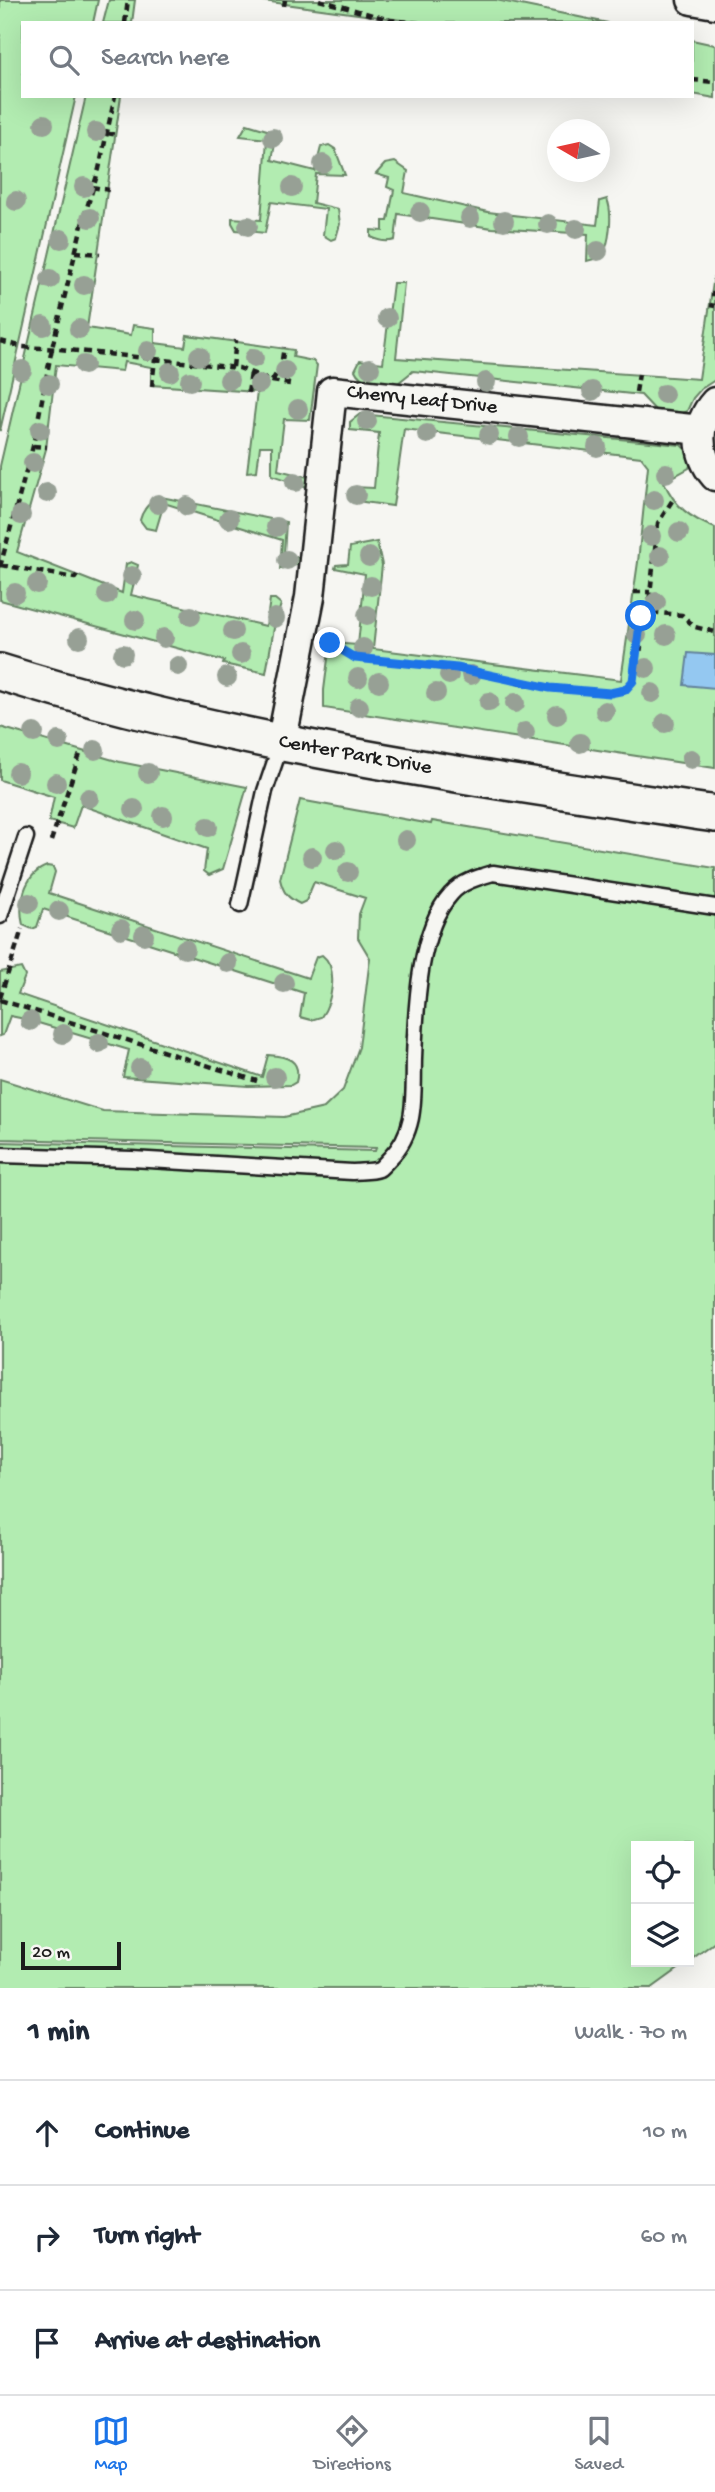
<!DOCTYPE html>
<meta charset="utf-8">
<style>
body{margin:0;font-family:"Gochi Hand",sans-serif;background:#f6f6f7;color:#1f2937}
.controls{position:absolute;right:21px;bottom:21px;display:grid;overflow:hidden;border-radius:0px;box-shadow:0 7px 28px #0002}
.controls button{width:63px;height:63px;display:grid;place-items:center;padding:0;border:0;border-bottom:2px solid #e0e1e3;background:#fff;color:#1f2937;font:35px sans-serif}
.compass{position:absolute;left:547px;top:119px;width:63px;height:63px;border-radius:50%;background:#fff;box-shadow:0 7px 28px #0002;rotate:279deg}
.scale{position:absolute;left:21px;bottom:18px;width:100px;box-sizing:border-box;padding-left:7px;border:4px solid #1c1c1c;border-top:0;font-size:19px;line-height:24px;white-space:nowrap;color:#1c1c1c;-webkit-text-stroke:5px #f6f6f2;paint-order:stroke}
.stop{position:absolute;width:21px;height:21px;margin:-16px;border:5px solid #1a73e8;border-radius:50%;background:#fff}
.stop.end{background:#1a73e8;border-color:#fff;box-shadow:0 2px 7px #0008}
.list{margin:0;padding:0;list-style:none}
h2{display:flex;justify-content:space-between;align-items:center;height:91px;margin:0;padding:0 28px;font-size:30px}
h2 small{font-size:23px;font-weight:400;color:#747a83}
.list li{display:grid;grid-template-columns:46px 1fr auto;gap:21px;align-items:center;box-sizing:border-box;height:105px;padding:0 28px;border-top:2px solid #e0e1e3}
.list b{display:block;font-size:26px;white-space:nowrap}
.list em{font-size:23px;font-style:normal;color:#747a83}
.icon{flex:none;width:38px;height:38px;fill:none;stroke:currentColor;stroke-width:2;stroke-linecap:round;stroke-linejoin:round}
.map{position:relative;flex:none;width:715px;height:1988px;overflow:hidden}
.search{position:absolute;background:#fff;box-shadow:0 7px 28px #0002;left:21px;right:21px;top:21px;height:77px;display:flex;align-items:center;gap:18px;box-sizing:border-box;padding:0 24px;border-radius:0px;color:#747a83;font-size:26px}
.sheet{height:406px;background:#fff}
nav{display:flex;justify-content:space-around;align-items:center;box-sizing:border-box;height:98px;border-top:2px solid #e0e1e3;background:#fff;font-size:19px;color:#747a83}
nav a{display:grid;justify-items:center;gap:4px}
nav .on{color:#1a73e8}
.map>svg:first-child{display:block}
.green{fill:#b2ecb1;stroke:#678466;stroke-width:2}
.water{fill:#94c8f1;stroke:#64839c;stroke-width:2}
.lines{fill:none;stroke-linecap:round;stroke-linejoin:round}
.service-casing{stroke:#1c1c1c;stroke-width:19}
.minor-casing{stroke:#1c1c1c;stroke-width:33}
.tertiary-casing{stroke:#1c1c1c;stroke-width:40}
.path{stroke:#1c1c1c;stroke-width:4.5;stroke-dasharray:7 5;stroke-linecap:butt}
.service{stroke:#f6f6f2;stroke-width:14}
.minor{stroke:#f6f6f2;stroke-width:28}
.tertiary{stroke:#f6f6f2;stroke-width:35}
.tree{fill:#97a095}
.route{stroke:#1a73e8;stroke-width:9}
.labels{text-anchor:middle;dominant-baseline:central;stroke-width:7;stroke-linejoin:round;paint-order:stroke}
.street-label{font-size:21px;fill:#1c1c1c;stroke:#f6f6f2}
</style>
<div class="map">
<svg width="715" height="1988" viewBox="0 0 715 1988">
<rect width="100%" height="100%" fill="#f6f6f2"/>
<filter id="ink" filterUnits="userSpaceOnUse"><feTurbulence type="fractalNoise" baseFrequency=".0143" numOctaves="2"/><feDisplacementMap in="SourceGraphic" scale="14" xChannelSelector="R" yChannelSelector="G"/><feConvolveMatrix kernelMatrix="1 2 1 2 8 2 1 2 1" color-interpolation-filters="sRGB"/></filter>
<g filter="url(#ink)">
<path class="green" d="M0,0H98L93,23H23V96H76L0,431Z
M109,0H135L132,23H103Z
M256,0H496L608,23H423Z
M692,40L715,45V98L692,94Z
M86,96H121L87,328L131,335L133,325L155,328V343L185,347L187,335L294,350L293,357L313,361L317,365L310,420L284,419L278,470L308,477L311,483L307,487L272,475V446H260L257,471L247,472L257,392L151,385V367L124,362L122,371L56,365L46,449L17,552L122,593L126,564L131,562L138,565L131,595L266,626L270,599H275L281,604L274,628L266,673L223,664L224,661L0,600V466Z
M247,124L277,133L272,160L315,171L321,147L329,145L335,149L345,175L316,174L313,203L338,209L340,224L336,238L331,240L323,235L326,209L271,202L265,233L236,230L232,223V218L261,220L267,139L240,136Z
M395,162L408,171L404,193L488,212L597,225L600,201L607,199C613,213 610,243 602,257L587,261L588,234L492,228L398,214L395,240C386,243 379,241 371,237V230L383,231V221H388L394,190L387,187L389,178L376,174L385,164Z
M715,269V380L701,389L693,398L687,411L682,413L657,412L641,395L413,371L398,383C383,383 362,386 355,370L360,360L383,363L393,283H404L396,358L699,379Z
M360,414L681,445L687,451L692,461L689,468L664,482C675,507 690,518 715,528V768L324,708V690L330,643L358,645L365,574L335,568L336,565L348,564L350,547L377,542L382,565L373,649L621,680L638,562L648,466L641,457L404,429L393,506L349,500L353,487L374,488L379,433L350,430V422Z
M161,497L286,522L284,554L300,558L305,563L280,569L282,540L164,503L156,530L146,528L140,520C143,509 150,501 161,497Z
M0,727L120,762L247,787L223,869L209,875L204,871L207,849L81,805L73,828L49,821L54,797L0,780Z
M300,800L431,824L432,821L715,868V1942L689,1961V1846H636V1962H688L652,1988H0V1142L375,1151L376,1148L0,1139V1079L103,1111L284,1117L324,1108L343,1090L359,1047L370,958L358,938L359,914L365,898L314,882L306,901L300,904C288,898 283,893 280,879Z
M47,866L53,867L55,872L49,893L308,978L316,957L322,955C339,968 332,1002 321,1017L311,1020L300,1017L304,993L43,909L37,927L32,929L23,925C18,904 24,874 47,866Z
M21,968L25,976L18,994L262,1077L268,1055C287,1056 302,1060 296,1082L291,1085L248,1086L123,1077L129,1050L25,1019L10,1016L3,1035L0,1036V972Z"/>
<path class="water" d="M688,653L715,655V688L684,685Z"/>
<g class="lines">
<defs>
<path id="service" d="M240,905L265,791L281,744
M0,916L26,837
M0,1155L132,1159L352,1172C359,1171 372,1172 379,1169C382,1167 387,1161 390,1158C418,1130 413,1094 414,1058C416,1010 418,930 451,894C461,882 479,877 493,873L715,907"/>
<path id="minor" d="M692,0L715,4
M715,402C695,424 696,454 715,476
M281,744L310,597L332,391L701,430"/>
<path id="tertiary" d="M0,672C233,745 474,777 715,814"/>
</defs>
<use href="#service" class="service-casing"/>
<use href="#minor" class="minor-casing"/>
<use href="#tertiary" class="tertiary-casing"/>
<path class="path" d="M319,0L390,20L419,23
M284,6L285,0
M125,23L128,0
M692,80L715,82
M107,133L117,135
M92,187L109,190
M75,252L100,254
M711,294H715
M710,305L715,306
M0,341L23,347L59,349L239,368L272,381L290,384
M233,367L236,340
M272,381L281,366L284,347
M152,386L155,359
M636,392L639,374
M248,393L251,373
M33,446L47,447
M672,501L658,523L648,612L682,615L695,627L715,632
M1,565L75,578L77,575
M0,567L33,446L52,348L84,217L99,169L115,96
M634,592H650
M330,643L355,658L457,669L550,688L610,693L625,690L633,681L641,616L648,612
M636,648L644,649
M51,841L81,751
M0,998L22,929
M0,1000L257,1081"/>
<use href="#service" class="service"/>
<use href="#minor" class="minor"/>
<use href="#tertiary" class="tertiary"/>
</g>
<g class="tree">
<circle cx="44" cy="124" r="10"/>
<circle cx="96" cy="132" r="10"/>
<circle cx="273" cy="138" r="10"/>
<circle cx="323" cy="164" r="10"/>
<circle cx="84" cy="187" r="10"/>
<circle cx="292" cy="187" r="10"/>
<circle cx="16" cy="201" r="10"/>
<circle cx="420" cy="212" r="10"/>
<circle cx="90" cy="218" r="10"/>
<circle cx="470" cy="218" r="10"/>
<circle cx="504" cy="221" r="10"/>
<circle cx="548" cy="224" r="10"/>
<circle cx="248" cy="226" r="10"/>
<circle cx="576" cy="229" r="10"/>
<circle cx="61" cy="239" r="10"/>
<circle cx="598" cy="251" r="10"/>
<circle cx="50" cy="279" r="10"/>
<circle cx="84" cy="285" r="10"/>
<circle cx="387" cy="318" r="10"/>
<circle cx="43" cy="326" r="10"/>
<circle cx="79" cy="329" r="10"/>
<circle cx="148" cy="351" r="10"/>
<circle cx="199" cy="356" r="10"/>
<circle cx="254" cy="358" r="10"/>
<circle cx="84" cy="365" r="10"/>
<circle cx="370" cy="368" r="10"/>
<circle cx="22" cy="370" r="10"/>
<circle cx="285" cy="371" r="10"/>
<circle cx="170" cy="372" r="10"/>
<circle cx="229" cy="380" r="10"/>
<circle cx="190" cy="381" r="10"/>
<circle cx="486" cy="382" r="10"/>
<circle cx="49" cy="384" r="10"/>
<circle cx="259" cy="384" r="10"/>
<circle cx="592" cy="391" r="10"/>
<circle cx="664" cy="394" r="10"/>
<circle cx="298" cy="409" r="10"/>
<circle cx="367" cy="421" r="10"/>
<circle cx="40" cy="430" r="10"/>
<circle cx="427" cy="434" r="10"/>
<circle cx="489" cy="435" r="10"/>
<circle cx="519" cy="437" r="10"/>
<circle cx="597" cy="447" r="10"/>
<circle cx="33" cy="463" r="10"/>
<circle cx="666" cy="473" r="10"/>
<circle cx="295" cy="482" r="10"/>
<circle cx="47" cy="493" r="10"/>
<circle cx="356" cy="495" r="10"/>
<circle cx="654" cy="500" r="10"/>
<circle cx="158" cy="504" r="10"/>
<circle cx="187" cy="506" r="10"/>
<circle cx="21" cy="515" r="10"/>
<circle cx="229" cy="519" r="10"/>
<circle cx="276" cy="527" r="10"/>
<circle cx="679" cy="532" r="10"/>
<circle cx="651" cy="536" r="10"/>
<circle cx="660" cy="556" r="10"/>
<circle cx="369" cy="557" r="10"/>
<circle cx="287" cy="560" r="10"/>
<circle cx="132" cy="576" r="10"/>
<circle cx="37" cy="584" r="10"/>
<circle cx="371" cy="586" r="10"/>
<circle cx="15" cy="593" r="10"/>
<circle cx="107" cy="595" r="10"/>
<circle cx="656" cy="602" r="10"/>
<circle cx="367" cy="615" r="10"/>
<circle cx="191" cy="616" r="10"/>
<circle cx="275" cy="618" r="10"/>
<circle cx="135" cy="620" r="10"/>
<circle cx="233" cy="631" r="10"/>
<circle cx="637" cy="635" r="10"/>
<circle cx="666" cy="635" r="10"/>
<circle cx="79" cy="638" r="10"/>
<circle cx="164" cy="638" r="10"/>
<circle cx="363" cy="648" r="10"/>
<circle cx="123" cy="654" r="10"/>
<circle cx="241" cy="654" r="10"/>
<circle cx="178" cy="666" r="10"/>
<circle cx="646" cy="668" r="10"/>
<circle cx="449" cy="675" r="10"/>
<circle cx="471" cy="675" r="10"/>
<circle cx="227" cy="677" r="10"/>
<circle cx="358" cy="678" r="10"/>
<circle cx="379" cy="682" r="10"/>
<circle cx="436" cy="693" r="10"/>
<circle cx="652" cy="693" r="10"/>
<circle cx="489" cy="702" r="10"/>
<circle cx="515" cy="703" r="10"/>
<circle cx="359" cy="707" r="10"/>
<circle cx="605" cy="711" r="10"/>
<circle cx="557" cy="715" r="10"/>
<circle cx="665" cy="723" r="10"/>
<circle cx="525" cy="732" r="10"/>
<circle cx="34" cy="733" r="10"/>
<circle cx="59" cy="741" r="10"/>
<circle cx="580" cy="743" r="10"/>
<circle cx="95" cy="750" r="10"/>
<circle cx="691" cy="759" r="10"/>
<circle cx="18" cy="773" r="10"/>
<circle cx="148" cy="773" r="10"/>
<circle cx="56" cy="783" r="10"/>
<circle cx="89" cy="798" r="10"/>
<circle cx="134" cy="809" r="10"/>
<circle cx="163" cy="816" r="10"/>
<circle cx="208" cy="827" r="10"/>
<circle cx="406" cy="840" r="10"/>
<circle cx="336" cy="850" r="10"/>
<circle cx="312" cy="857" r="10"/>
<circle cx="348" cy="872" r="10"/>
<circle cx="29" cy="903" r="10"/>
<circle cx="59" cy="911" r="10"/>
<circle cx="121" cy="929" r="10"/>
<circle cx="144" cy="935" r="10"/>
<circle cx="185" cy="949" r="10"/>
<circle cx="228" cy="963" r="10"/>
<circle cx="284" cy="983" r="10"/>
<circle cx="30" cy="1021" r="10"/>
<circle cx="63" cy="1034" r="10"/>
<circle cx="99" cy="1043" r="10"/>
<circle cx="140" cy="1068" r="10"/>
<circle cx="275" cy="1077" r="10"/>
</g>
</g>
<g class="lines" filter="url(#ink)">
<path class="route" d="M330,643L355,658L457,668L550,688L610,693L625,690L633,681L641,616"/>
</g>
<g class="labels">
<g class="street-label">
<text transform="translate(422 401) rotate(6)">Cherry Leaf Drive</text>
<text transform="translate(355 756) rotate(10)">Center Park Drive</text>
</g>
</g>
</svg>
<div class="controls">
<button><svg class="icon" aria-label="locate" viewBox="0 0 24 24"><circle cx="12" cy="12" r="6"/><path d="M12 2v4M12 18v4M2 12h4M18 12h4"/></svg></button>
<button><svg class="icon" aria-label="layers" viewBox="0 0 24 24"><path d="M12 4l9 5-9 5-9-5zM3 14l9 5 9-5"/></svg></button>
</div>
<svg class="compass" viewBox="-18 -18 36 36"><path d="M0-13l5 13h-10z" fill="#e53935"/><path d="M0 13l5-13h-10z" fill="#747a83"/></svg>
<div class="scale">20 m</div>
<div class="stop" style="left:641px;top:616px"></div>
<div class="stop end" style="left:330px;top:643px"></div>
<div class="search"><svg class="icon" aria-label="search" viewBox="0 0 24 24"><circle cx="10" cy="10" r="6"/><path d="M15 15l6 6"/></svg>Search here</div>
</div>
<section class="sheet">
<h2>1 min<small>Walk · 70 m</small></h2>
<ul class="list">
<li><svg class="icon" aria-label="ahead" viewBox="0 0 24 24"><path d="M12 20V5M6 11l6-6 6 6"/></svg><div><b>Continue</b></div><em>10 m</em></li>
<li><svg class="icon" aria-label="right" viewBox="0 0 24 24"><path d="M7 20v-9h11M14 6l5 5-5 5"/></svg><div><b>Turn right</b></div><em>60 m</em></li>
<li><svg class="icon" aria-label="arrive" viewBox="0 0 24 24"><path d="M6 21V4h12l-3 4 3 4H6"/></svg><div><b>Arrive at destination</b></div></li>
</ul>
</section>
<nav>
<a class="on"><svg class="icon" aria-label="map" viewBox="0 0 24 24"><path d="M3 6l6-2 6 2 6-2v14l-6 2-6-2-6 2zM9 4v14M15 6v14"/></svg>Map</a>
<a><svg class="icon" aria-label="directions" viewBox="0 0 24 24"><path d="M12 3l9 9-9 9-9-9zM9 14v-3h6M13 9l2 2-2 2"/></svg>Directions</a>
<a><svg class="icon" aria-label="saved" viewBox="0 0 24 24"><path d="M7 4h10v16l-5-4-5 4z"/></svg>Saved</a>
</nav>
